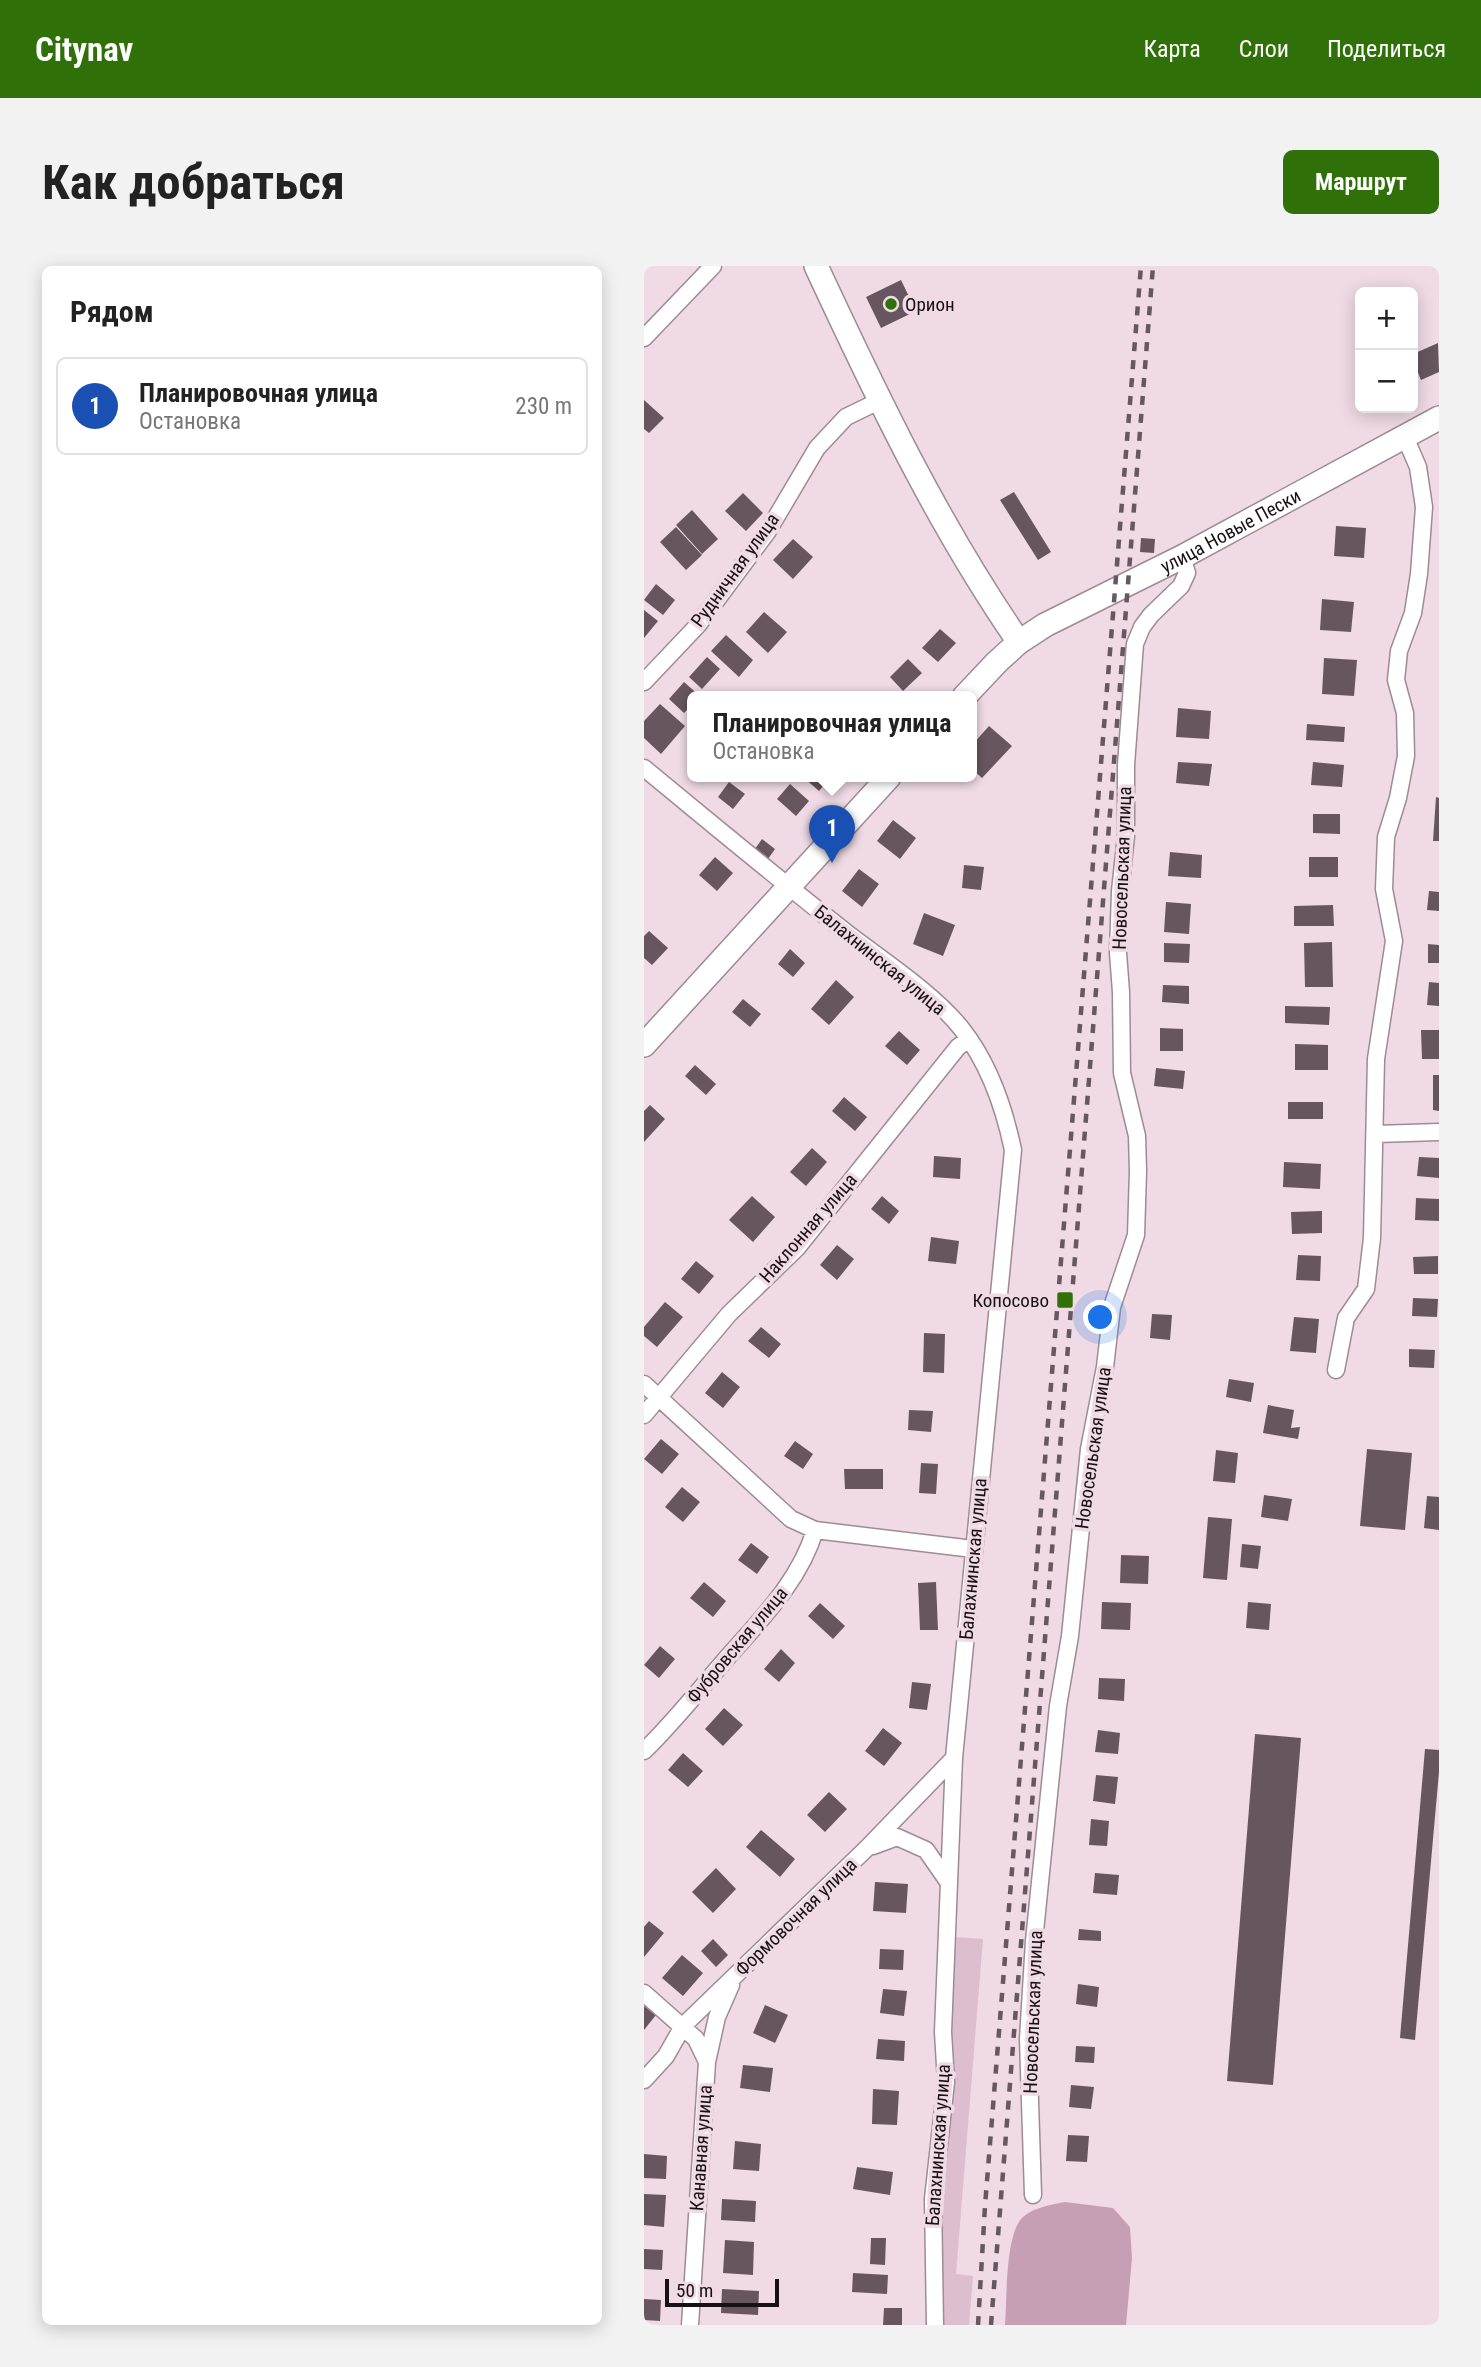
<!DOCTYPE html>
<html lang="ru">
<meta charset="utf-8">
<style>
body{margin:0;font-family:"Roboto Condensed",sans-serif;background:#f2f2f2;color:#222}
.controls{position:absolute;right:21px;top:21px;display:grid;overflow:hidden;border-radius:10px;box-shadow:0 4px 18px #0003}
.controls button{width:63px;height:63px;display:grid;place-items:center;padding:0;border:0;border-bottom:2px solid #e0e0e0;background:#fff;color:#222;font:35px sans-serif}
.scale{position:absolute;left:21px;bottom:18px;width:114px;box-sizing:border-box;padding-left:7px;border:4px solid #181114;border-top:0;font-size:19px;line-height:24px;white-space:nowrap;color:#181114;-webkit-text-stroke:5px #efdae5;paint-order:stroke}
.you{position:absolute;left:457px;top:1052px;width:24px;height:24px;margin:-18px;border:5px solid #fff;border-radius:50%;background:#1a73e8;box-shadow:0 0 0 10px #1a73e833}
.badge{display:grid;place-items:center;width:46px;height:46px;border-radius:50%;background:#307008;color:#fff;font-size:23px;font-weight:700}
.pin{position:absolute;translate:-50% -58px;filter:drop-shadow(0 2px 4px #0008)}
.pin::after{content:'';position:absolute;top:37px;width:24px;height:21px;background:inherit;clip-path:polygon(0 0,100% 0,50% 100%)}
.popup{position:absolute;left:43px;top:425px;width:290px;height:91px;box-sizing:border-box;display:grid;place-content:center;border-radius:10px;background:#fff;filter:drop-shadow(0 2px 5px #0005);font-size:23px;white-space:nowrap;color:#767676}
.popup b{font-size:26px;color:#222}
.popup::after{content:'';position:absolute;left:50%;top:100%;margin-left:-14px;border:14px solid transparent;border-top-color:#fff}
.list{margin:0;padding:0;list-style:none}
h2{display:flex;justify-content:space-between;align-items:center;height:91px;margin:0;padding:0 28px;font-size:30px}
h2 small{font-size:23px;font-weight:400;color:#767676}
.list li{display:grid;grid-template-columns:46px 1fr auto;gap:21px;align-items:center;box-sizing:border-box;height:98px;margin:0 14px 14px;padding:0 14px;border:2px solid #e0e0e0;border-radius:10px}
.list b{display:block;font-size:26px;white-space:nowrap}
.list p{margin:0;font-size:23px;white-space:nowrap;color:#767676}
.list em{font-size:23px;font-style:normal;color:#767676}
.map{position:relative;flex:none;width:795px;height:2059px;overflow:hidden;border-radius:10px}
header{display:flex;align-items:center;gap:42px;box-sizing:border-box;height:98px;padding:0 35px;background:#307008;color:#fff}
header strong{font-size:33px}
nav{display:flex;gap:38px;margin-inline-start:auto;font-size:24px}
.intro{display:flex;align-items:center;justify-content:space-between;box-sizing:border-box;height:168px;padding:0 42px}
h1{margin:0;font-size:49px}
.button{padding:18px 32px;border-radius:10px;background:#307008;color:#fff;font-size:24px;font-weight:700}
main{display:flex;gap:42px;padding:0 42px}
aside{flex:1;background:#fff;border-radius:10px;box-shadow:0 4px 18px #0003}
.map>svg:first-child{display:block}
.green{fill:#ddbecf}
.forest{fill:#c69fb4}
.building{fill:#67565f}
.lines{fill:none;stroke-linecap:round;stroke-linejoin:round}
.street-casing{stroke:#9e8b95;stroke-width:19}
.secondary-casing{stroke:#9e8b95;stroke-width:26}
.street{stroke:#fff;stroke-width:16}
.secondary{stroke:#fff;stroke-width:23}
.rail{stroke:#65595f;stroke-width:4.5;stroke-dasharray:9 9;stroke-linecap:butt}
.poi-dot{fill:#307008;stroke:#efdae5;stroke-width:2.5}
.labels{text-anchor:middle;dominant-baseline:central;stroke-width:7;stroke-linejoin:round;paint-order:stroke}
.poi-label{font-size:19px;fill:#181114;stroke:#efdae5;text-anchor:start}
.street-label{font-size:19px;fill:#181114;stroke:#efdae5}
</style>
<header>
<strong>Citynav</strong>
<nav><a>Карта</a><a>Слои</a><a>Поделиться</a></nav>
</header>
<div class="intro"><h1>Как добраться</h1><a class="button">Маршрут</a></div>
<main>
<aside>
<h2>Рядом<small></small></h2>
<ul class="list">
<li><span class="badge" style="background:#1a4fb4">1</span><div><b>Планировочная улица</b><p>Остановка</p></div><em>230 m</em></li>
</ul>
</aside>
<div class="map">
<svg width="795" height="2059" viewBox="0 0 795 2059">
<rect width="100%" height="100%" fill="#efdae5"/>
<path class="green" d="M310,1671L339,1673L312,2008L329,2010L325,2059H297L298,2009L295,1934Z"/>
<path class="forest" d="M421,1936L469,1942L486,1961L488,1992L482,2059H361C363,2034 361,1967 379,1951C391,1941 406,1939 421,1936Z"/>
<path class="building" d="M257,14L272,45L237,62L222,31Z
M794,77L795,106L777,114L769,95V88Z
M0,134L20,152L5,167L0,163Z
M370,226L407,286L394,294L356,234Z
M99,227L119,247L102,265L81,245Z
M48,244L74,273L58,288L32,259Z
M692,260L722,262L720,292L690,290Z
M32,261L58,289L42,304L16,276Z
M497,272L511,273L510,287L496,286Z
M149,273L169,291L149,313L129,294Z
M12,318L31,334L19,349L0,334Z
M678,333L710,336L707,366L676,364Z
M0,344L14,355L0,372Z
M120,346L143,366L124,387L102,366Z
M296,363L312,377L294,396L278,382Z
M82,369L109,394L95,411L67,385Z
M63,391L76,403L58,423L45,411Z
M680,392L713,394L710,430L678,428Z
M264,393L278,407L259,425L246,411Z
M40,416L57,431H48V439L40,447L25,433Z
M16,438L41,460L17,488L0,472V455Z
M534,442L567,445L565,473L532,471Z
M663,458L701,461L700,476L662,474Z
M345,460L368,480L338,512L328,503V479Z
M534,496L568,498L565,520L532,517Z
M669,496L700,499L698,521L667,519Z
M159,511H187L175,525Z
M85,516L101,528L89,543L74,531Z
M146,518L165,535L152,550L133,533Z
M792,531L795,532V575H789Z
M669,548H696V568L669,567Z
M249,554L272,572L256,593L233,575Z
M118,573L131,583L124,593L111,583Z
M526,586L558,589L557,612L524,610Z
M71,591L89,607L73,625L55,609Z
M665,591H694V611H665Z
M320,599L340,601L337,624L318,622Z
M215,603L235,618L218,641L198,625Z
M785,625L795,626V645L783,644Z
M522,636L547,638L545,668L520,666Z
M689,639L690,660H650V640Z
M280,647L311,659L299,690L269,678Z
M5,665L24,682L8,699L0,692V670Z
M688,676L689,721H661L660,677Z
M520,677L546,678L545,697L520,696Z
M784,678L795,679V697H784Z
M146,683L161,697L149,711L134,698Z
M192,714L210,731L185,759L167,743Z
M785,716L795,717V740L783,739Z
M519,719L545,720V738L518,736Z
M99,733L117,748L106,761L88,746Z
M641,740L686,741L685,759L641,757Z
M516,762L539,763V785H516Z
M777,764H795V793H778Z
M255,765L276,784L263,799L241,780Z
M651,778L684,779V804H651Z
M51,799L72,818L62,829L41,810Z
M512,802L541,805L539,823L510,820Z
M789,809H795V845L789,844Z
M200,831L223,851L211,865L188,845Z
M644,836H679V853H644Z
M6,839L21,853L0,876V845Z
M168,882L183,896L162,920L146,906Z
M290,890L317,892L316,913L289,911Z
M775,891L795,892V912L773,910Z
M640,896L677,898L676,923L639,921Z
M108,930L131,951L109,976L85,954Z
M238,930L255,945L245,958L227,943Z
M772,932L795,933V955L771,954Z
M678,945V967L648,968L647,946Z
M287,971L315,975L312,998L284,995Z
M193,979L210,993L193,1014L176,999Z
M654,989L677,990L676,1015L652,1014Z
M794,990V1008H770L769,991Z
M52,995L70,1010L55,1028L37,1013Z
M769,1032L794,1033L793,1051L768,1050Z
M21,1036L39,1051L13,1081L0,1070V1061Z
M508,1048L528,1049L526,1074L506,1072Z
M650,1051L675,1053L672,1087L646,1085Z
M117,1061L137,1078L125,1092L104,1075Z
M280,1067L301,1068L300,1107L279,1106Z
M765,1083L791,1084L790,1102L765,1101Z
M78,1106L96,1121L79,1142L61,1127Z
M585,1113L610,1117L607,1136L582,1131Z
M624,1139L650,1144L647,1162L656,1161L654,1173L619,1167Z
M265,1144L289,1145L287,1166L264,1164Z
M17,1173L35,1188L18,1208L0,1193Z
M151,1175L169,1188L159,1203L140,1190Z
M723,1183L768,1187L761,1264L716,1260Z
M572,1184L594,1187L591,1217L569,1215Z
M277,1197L294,1198L292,1228L275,1227Z
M200,1203H239V1223H201Z
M38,1221L56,1236L39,1256L21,1241Z
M620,1229L648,1233L644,1255L617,1251Z
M783,1230L795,1231V1264L780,1262Z
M564,1251L588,1253L583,1314L559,1312Z
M107,1277L125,1291L113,1308L94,1294Z
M598,1278L617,1280L614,1303L596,1301Z
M477,1289L505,1290L504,1318L476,1317Z
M60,1316L82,1335L69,1351L46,1332Z
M292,1316L294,1364H276L274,1317Z
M458,1336L487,1337L486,1364L457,1363Z
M604,1336L627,1338L625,1364L602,1362Z
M176,1337L201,1360L189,1373L164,1350Z
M16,1380L31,1393L15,1412L0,1399Z
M137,1383L151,1397L135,1416L120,1403Z
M455,1412L481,1413L480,1435L454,1433Z
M268,1416L287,1418L283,1444L265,1442Z
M80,1442L99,1459L79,1480L61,1463Z
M239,1462L258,1477L240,1500L221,1485Z
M454,1464L476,1467L474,1488L451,1486Z
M611,1468L657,1472L629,1819L583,1815Z
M781,1483L795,1484V1506L771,1774L756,1772Z
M39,1487L59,1505L44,1521L24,1504Z
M452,1509L474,1511L471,1538L449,1535Z
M185,1526L203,1543L181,1566L163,1549Z
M447,1553L465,1555L463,1580L445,1579Z
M117,1564L151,1593L136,1611L102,1581Z
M72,1602L92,1623L69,1647L48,1626Z
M451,1607L475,1609L473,1629L449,1627Z
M231,1616L264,1618L262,1647L229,1645Z
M5,1655L20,1667L0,1691V1661Z
M435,1663L457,1665V1675L434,1674Z
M69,1673L84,1689L72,1701L57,1685Z
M236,1683L260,1684L259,1704L235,1703Z
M38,1689L59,1707L39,1730L18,1712Z
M434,1718L455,1721L453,1741L432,1738Z
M239,1723L263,1725L260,1750L236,1747Z
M121,1739L144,1749L131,1777L109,1767Z
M0,1740L12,1749L0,1764Z
M234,1773L261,1775L260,1795L232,1793Z
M432,1780L451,1781L450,1797L431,1796Z
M99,1799L129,1802L126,1826L96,1822Z
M427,1819L450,1821L447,1843L425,1841Z
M229,1823L255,1825L253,1859L228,1858Z
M424,1869L445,1870L443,1896L422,1895Z
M91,1875L117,1878L115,1905L89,1903Z
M0,1888L23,1890L22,1913L0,1912Z
M213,1901L249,1906L246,1929L209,1923Z
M0,1928L22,1929L20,1961L0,1959Z
M78,1933L112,1935L111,1956L77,1954Z
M227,1972H242L241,1999L226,1998Z
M81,1974L110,1976L109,2009L79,2007Z
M0,1983L19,1984L18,2004L0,2003Z
M209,2007L244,2009L243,2028L208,2026Z
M78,2023L115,2025L114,2049L77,2047Z
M0,2033L17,2034L16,2055L0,2054Z
M240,2042H258V2059H239Z"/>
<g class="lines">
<defs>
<path id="street" d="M0,72L69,0
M0,416L54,359L124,265L173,182L202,151L237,134
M0,502C67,557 134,613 203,667C238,694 290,728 317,762C345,797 360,841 369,884L310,1492L299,1766L302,1816L289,1933L291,2059
M732,868L795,866
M692,1104L702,1052L722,1023L728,972L732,793L750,675L740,623L742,571L754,532L762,490L761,447L752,414L755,385L769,347L775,308L780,241L774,201L761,171
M0,1118L147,1253L171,1264L329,1283
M0,1149L85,1048L153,982L314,781L325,773
M0,1485C27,1459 51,1429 76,1400C112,1358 155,1318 171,1264
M229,1580L253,1571L282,1584L305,1617
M0,1727L52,1773L63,1796
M0,1814L22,1790L39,1760L223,1582L310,1492
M389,1929L384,1773L390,1675L414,1440L426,1370L445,1183L461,1101L468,1041L492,969L494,905L493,870L478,807L477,726L474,687L476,625L482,570V499L491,378L498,361L507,349L537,320L543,307L538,291
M46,2059L63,1796L73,1751L87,1719"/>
<g id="secondary">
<path d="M172,0C232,129 294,259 375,376"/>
<path id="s1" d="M320,431L353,396L375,376L401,359L538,291L795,152"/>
<path d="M0,779L245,511"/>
</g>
</defs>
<use href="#street" class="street-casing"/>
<use href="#secondary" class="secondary-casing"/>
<use href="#street" class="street"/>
<use href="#secondary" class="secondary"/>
<path class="rail" d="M334,2059L341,1940L497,0
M347,2059L509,0"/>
</g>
<g class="poi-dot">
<circle cx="247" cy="38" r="7"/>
<rect x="412" y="1025" width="18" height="18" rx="3.5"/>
</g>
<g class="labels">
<g class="poi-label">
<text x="261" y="38">Орион</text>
<text x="405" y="1034" text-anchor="end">Копосово</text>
</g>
<g class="street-label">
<text stroke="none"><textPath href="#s1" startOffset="317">улица Новые Пески</textPath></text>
<text transform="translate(91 304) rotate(-54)">Рудничная улица</text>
<text transform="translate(478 602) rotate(-88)">Новосельская улица</text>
<text transform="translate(236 694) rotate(39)">Балахнинская улица</text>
<text transform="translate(164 962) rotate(-49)">Наклонная улица</text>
<text transform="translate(449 1182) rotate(-82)">Новосельская улица</text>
<text transform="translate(329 1293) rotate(-85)">Балахнинская улица</text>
<text transform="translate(93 1379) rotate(-50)">Фубровская улица</text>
<text transform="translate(152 1651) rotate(-44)">Формовочная улица</text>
<text transform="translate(389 1746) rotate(-88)">Новосельская улица</text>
<text transform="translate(294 1879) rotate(-86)">Балахнинская улица</text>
<text transform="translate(57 1882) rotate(-86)">Канавная улица</text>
</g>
</g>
</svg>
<div class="controls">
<button>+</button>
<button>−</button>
</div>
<div class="scale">50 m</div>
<div class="you"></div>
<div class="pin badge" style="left:188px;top:597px;background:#1a4fb4">1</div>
<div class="popup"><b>Планировочная улица</b>Остановка</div>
</div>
</main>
